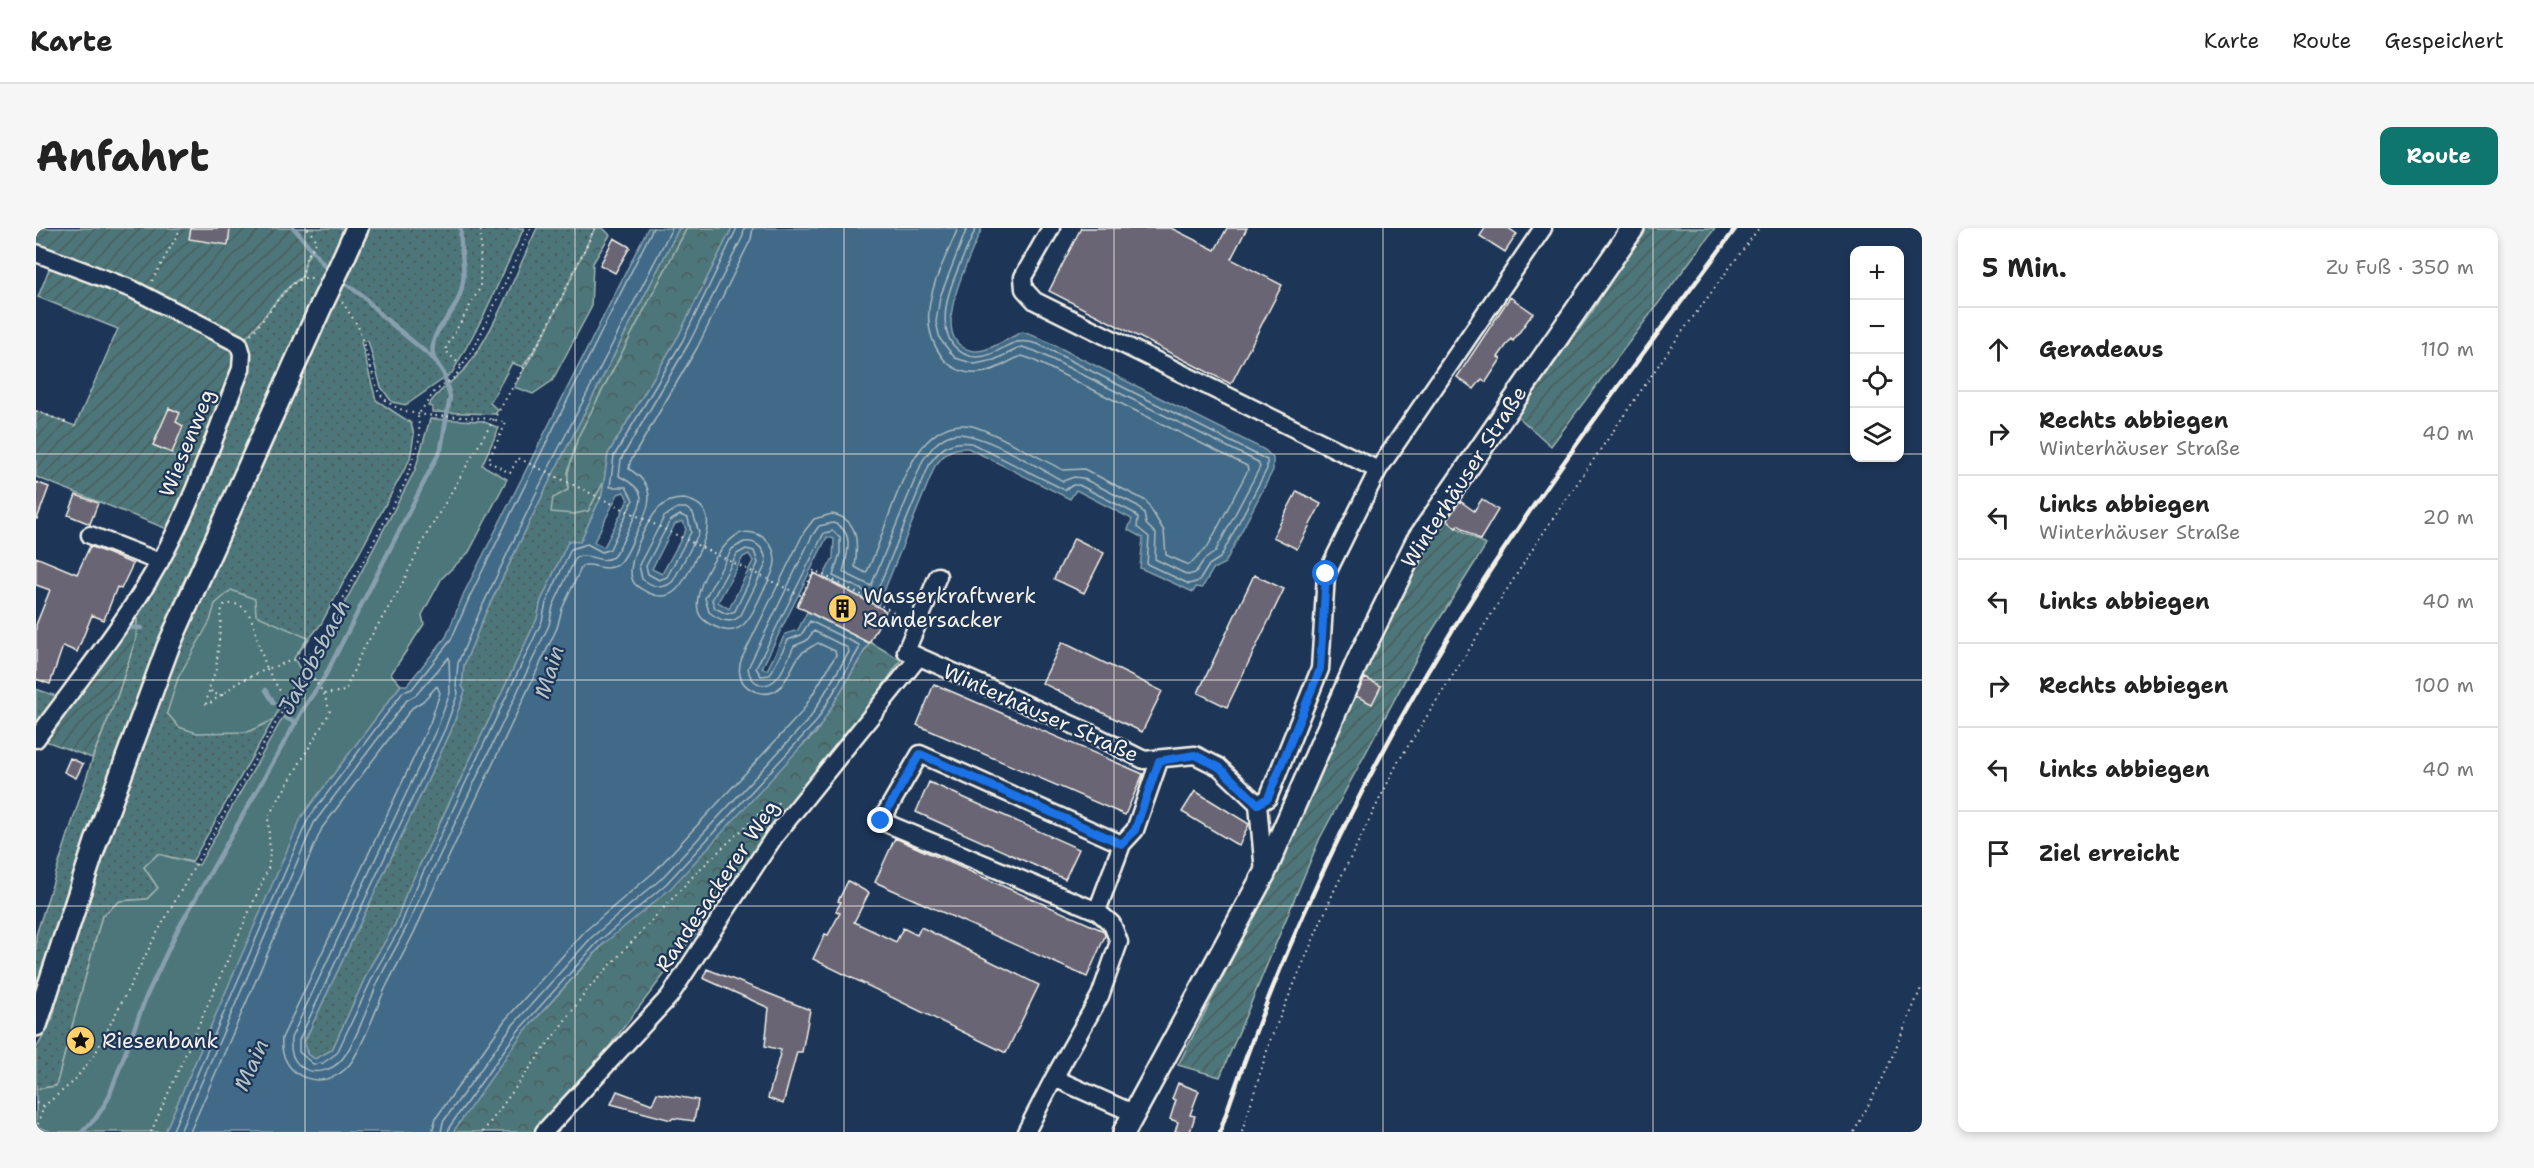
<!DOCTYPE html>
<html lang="de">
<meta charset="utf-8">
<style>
body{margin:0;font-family:"Shantell Sans",sans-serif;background:#f6f6f6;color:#222}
.controls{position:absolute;right:18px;top:18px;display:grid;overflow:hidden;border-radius:12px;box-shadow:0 3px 9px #0003}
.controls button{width:54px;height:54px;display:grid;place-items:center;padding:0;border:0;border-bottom:2px solid #e0e0e0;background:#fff;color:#222;font:30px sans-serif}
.stop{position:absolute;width:18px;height:18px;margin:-14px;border:4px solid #1a73e8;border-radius:50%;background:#fff}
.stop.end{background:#1a73e8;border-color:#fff;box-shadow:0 2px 6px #0008}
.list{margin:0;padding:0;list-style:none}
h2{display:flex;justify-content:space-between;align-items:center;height:78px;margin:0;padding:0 24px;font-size:26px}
h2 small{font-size:20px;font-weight:400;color:#767676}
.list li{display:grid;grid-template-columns:39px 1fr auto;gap:18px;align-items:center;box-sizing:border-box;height:84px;padding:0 24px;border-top:2px solid #e0e0e0}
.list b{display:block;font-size:22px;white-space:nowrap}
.list p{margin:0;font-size:20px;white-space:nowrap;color:#767676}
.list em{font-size:20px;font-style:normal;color:#767676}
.icon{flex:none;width:33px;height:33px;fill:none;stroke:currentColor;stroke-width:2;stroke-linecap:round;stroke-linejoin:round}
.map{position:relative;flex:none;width:1886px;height:904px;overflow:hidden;border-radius:12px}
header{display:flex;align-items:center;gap:36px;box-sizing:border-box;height:84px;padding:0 30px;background:#fff;border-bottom:2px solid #e0e0e0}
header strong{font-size:28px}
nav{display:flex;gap:33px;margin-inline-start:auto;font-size:21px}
.intro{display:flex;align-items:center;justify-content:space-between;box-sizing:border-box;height:144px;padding:0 36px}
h1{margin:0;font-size:42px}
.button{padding:15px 27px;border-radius:12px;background:#0f766e;color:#fff;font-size:21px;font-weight:700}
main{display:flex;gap:36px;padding:0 36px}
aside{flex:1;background:#fff;border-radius:12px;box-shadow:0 3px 9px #0003}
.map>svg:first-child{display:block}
.grass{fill:url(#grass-dots);stroke:#a0b4b1;stroke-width:1.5}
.forest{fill:url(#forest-crowns);stroke:#a0b4b1;stroke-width:1.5}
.park{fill:#4d767a;stroke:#a0b4b1;stroke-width:1.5}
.garden{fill:url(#garden-furrows);stroke:#a0b4b1;stroke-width:1.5}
.water{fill:#406a87;stroke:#88a0ae;stroke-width:1.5;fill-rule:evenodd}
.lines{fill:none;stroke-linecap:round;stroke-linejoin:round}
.shore{stroke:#acbbc1;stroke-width:1.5}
.stream{stroke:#88a0ae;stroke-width:4.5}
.building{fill:#696574;stroke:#f4f1e8;stroke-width:1.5}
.minor-casing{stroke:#f4f1e8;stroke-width:21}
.major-casing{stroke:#f4f1e8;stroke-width:26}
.path{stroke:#f4f1e8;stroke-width:2;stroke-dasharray:1.5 4.5;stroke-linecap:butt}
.minor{stroke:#1d3557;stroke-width:16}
.major{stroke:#1d3557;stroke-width:21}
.rail{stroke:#f4f1e8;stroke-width:4.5}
.major-bridge-casing{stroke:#f4f1e8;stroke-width:26;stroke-linecap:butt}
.major-bridge{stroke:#1d3557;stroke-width:21}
.route{stroke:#1a73e8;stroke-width:8}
.grid{fill:none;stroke:#f4f1e8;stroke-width:1.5;stroke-opacity:0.55}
.labels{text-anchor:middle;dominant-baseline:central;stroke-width:4.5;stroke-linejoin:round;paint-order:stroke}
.street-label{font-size:21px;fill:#f4f1e8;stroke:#1d3557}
.poi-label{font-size:21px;fill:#f4f1e8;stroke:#1d3557;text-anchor:start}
.water-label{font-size:22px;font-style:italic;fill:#b5c2c6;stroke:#1d3557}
</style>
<header>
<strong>Karte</strong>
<nav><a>Karte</a><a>Route</a><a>Gespeichert</a></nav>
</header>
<div class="intro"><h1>Anfahrt</h1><a class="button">Route</a></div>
<main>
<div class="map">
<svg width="1886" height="904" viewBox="0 0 1886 904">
<defs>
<pattern id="grass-dots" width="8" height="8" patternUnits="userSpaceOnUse" patternTransform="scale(1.5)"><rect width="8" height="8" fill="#4d767a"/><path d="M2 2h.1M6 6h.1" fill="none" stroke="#4b5d5d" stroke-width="1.8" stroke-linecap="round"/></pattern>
<pattern id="forest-crowns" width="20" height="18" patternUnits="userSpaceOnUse" patternTransform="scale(1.5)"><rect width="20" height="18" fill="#4d767a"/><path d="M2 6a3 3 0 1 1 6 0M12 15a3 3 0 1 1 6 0" fill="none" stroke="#4b5d5d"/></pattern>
<pattern id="garden-furrows" width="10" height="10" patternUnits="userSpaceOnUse" patternTransform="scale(1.5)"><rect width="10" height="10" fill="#4d767a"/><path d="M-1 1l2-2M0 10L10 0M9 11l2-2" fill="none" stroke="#4b5d5d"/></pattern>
</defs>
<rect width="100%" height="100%" fill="#1d3557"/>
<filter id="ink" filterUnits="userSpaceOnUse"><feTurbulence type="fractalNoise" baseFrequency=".0167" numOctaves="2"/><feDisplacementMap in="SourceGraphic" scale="12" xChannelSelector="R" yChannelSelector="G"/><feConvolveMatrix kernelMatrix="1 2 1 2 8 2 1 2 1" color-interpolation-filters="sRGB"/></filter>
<g filter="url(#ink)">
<path class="grass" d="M258,0H311L141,367L52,607L0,759V707L57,529L82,466L100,410L102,369L124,334L203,116L256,55L275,23Z
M330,0H488L447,89L416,145L370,177L356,174L345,159L332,113L325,114L340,172L375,195L378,207L374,231L285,396L258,430L265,443L156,634L122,626L108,639L122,660L111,671L84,673L66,688L20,858L0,861V821L16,792L26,754L27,734L129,449L280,107C306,74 312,36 330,0Z
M501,0H559L510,103L487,139L476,135L454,175L462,182L459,186L396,184V179L392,178C402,161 421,152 433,136C462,95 480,45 501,0Z
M643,0H651L542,209L532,244V262L517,271L552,283L568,253L566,267L544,314L533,313L531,316L505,373L501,391L370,666L359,697L335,737L296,822L279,831L272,826L268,814L415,503L429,463L426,458L428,437L449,386L511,258Z
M0,461L29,471L0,509Z"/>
<path class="forest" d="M559,0H567L574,7L557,35L555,80L516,153L497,166L478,159L510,103Z
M651,0H696L642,109L572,226L568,253L552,283L538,286L515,284L517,270L532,262V244L542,209Z
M834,414L865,432L713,647L656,710L559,837L499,904H412L486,806L566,718L630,632L702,576L780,505Z"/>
<path class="park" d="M394,191L446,193L463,200L446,237L471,251L433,324L406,350L386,387L388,396L355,446L365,457L267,587L129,904H0V861L20,858L66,688L84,673L111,671L122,660L108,639L122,626L163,637L270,449L272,450L278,441L276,437L379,242Z
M195,362L219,371L220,387L272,410L258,430L265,443L237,492L212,504L161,505L143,499L131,485L142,450L174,393L179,376Z"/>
<path class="garden" d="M0,0H258L275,23L270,30L266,49C240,65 226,97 203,116L206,126L139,304L0,249V183L39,198L82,101L2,69L17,31L0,25Z
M1606,0H1679L1515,218L1480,187L1556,84Z
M1409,292L1450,317L1391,411L1284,610L1184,849L1142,837C1187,749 1232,662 1272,573C1314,478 1348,376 1409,292Z
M102,369L100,410L82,466L56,530L1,510Z"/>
<path class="water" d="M612,0H643L511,258L449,386L428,437L426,458L429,463L415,503L268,814L271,826L279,831L296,822L335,737L359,697L370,666L501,391L505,373L531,316L533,313L544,314L566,267L572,226L642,109L696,0H946C936,25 886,117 939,123C953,124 973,109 987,104L1004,110L1229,222L1237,230V242L1189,335L1177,341L1166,360L1160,359L1157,364L1104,340L1107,310L1092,302L1096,291L1040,262L1034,271L932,220C915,219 909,225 899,238L842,378L787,349L797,330L798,311L791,309L726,440L731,442L749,406L762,402L771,384L833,415L785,497L634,661L566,717L486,806L417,904H129L266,588L365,457H371L410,409L428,365ZM588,264L592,272L568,319L558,314L582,266ZM647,293L650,302L626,346L616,341L639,296ZM713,326L717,333L693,381L682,374L707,329Z"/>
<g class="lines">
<path class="shore" d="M636,0L505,255L444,383L422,435L420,457L422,465L409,501L263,812V824L277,836L287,835L301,825L341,740L364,700L376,668L506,393L510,375L535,321L551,316L566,324L574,321L597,272L590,259H574L578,228L647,112L701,0
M648,271C685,278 670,312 658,333C649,352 638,377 613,365C607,362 602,360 598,355C587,339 611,293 623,280C629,274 639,271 648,271Z
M641,280H650L657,285L663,305L637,353C627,363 616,358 606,351L603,337L628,289Z
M644,287L652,290L655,304L631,349L623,352L612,346L610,338L634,293Z
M705,305C722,301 739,314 739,333C739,343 732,354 727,363C718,382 708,413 680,399C675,397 669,394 665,389C650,370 685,312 705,305Z
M708,314C722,312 730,323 730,336L705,387C695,398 683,392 673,384L669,370L696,321Z
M710,321L718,323L722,335L699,383L691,386L679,380L676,372L701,326Z
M136,904L272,591L367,464L376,461L415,412L434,368L617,0
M144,904L278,595L371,472L380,467L413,429L414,465L402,498L255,810C254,820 255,829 262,836C275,849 296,844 307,830C321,811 332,777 342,754C355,726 372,701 383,671L513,397L517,378L540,329C557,324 562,337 577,329C584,321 588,310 593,300C607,272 614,264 583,248L585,231L653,115L707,8L708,0
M154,904L286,600L376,480L387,473L401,458L404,465L394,495L246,810C242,850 289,867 314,836C328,817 339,783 349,761C363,732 380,705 391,675L521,400L526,381L546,338C558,333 566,346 583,336C591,328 595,317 599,307C612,282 625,260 593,241L594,234L661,120L715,11L717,0
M396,904L400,890L469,792L549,703L618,644L766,484L800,427L799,423L782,415C776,419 766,423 763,428C752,444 747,472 721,464C715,462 709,458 706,453C702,445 703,437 706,430L768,304L778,291L796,286C824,291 822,317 819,339L830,345C854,302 871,185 936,198C958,203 1004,231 1027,242L1048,241L1110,273L1128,303L1130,327L1153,337L1172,318L1212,242L1211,238L995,131L986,128C971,133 959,144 943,145C930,147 914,140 906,129C875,88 905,42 922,0
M405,904L407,894L476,798L556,709L625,651L774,490L813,424L812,420L778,403L770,413L758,418C751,431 743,462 723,456C716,453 713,448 712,440L776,308L783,298L797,295C820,303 811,327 807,344L835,358L887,232C895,221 902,211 915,207C938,199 1005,241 1027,253L1038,249L1046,250L1102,278L1108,285L1110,296L1120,306L1119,331L1152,347L1159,345L1168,332L1179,324L1224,239L1222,234L999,123L986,119L958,132L939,136L919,130L904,111L900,94L904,69L931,0
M412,904L414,898L482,803L562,714L630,656L780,494L823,421V417L774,393L765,407L752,412L734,447L725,448L720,440L788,305L797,303L804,310V325L797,348L839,368L894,235C905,220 914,212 935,215L1029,262L1037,257H1043L1098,285L1102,290L1101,299L1113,309L1111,336L1153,356L1163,353L1173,337L1184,330L1231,241V232L1002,116C972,106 967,128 941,129C932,129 923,124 917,117C894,86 927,32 940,0"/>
<path class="stream" d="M258,0L294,44
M398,131C391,105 411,96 421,74C435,43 422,27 425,0
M88,399L105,400
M230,462L238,475
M250,490L260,495
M0,900L12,904
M46,904L60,890L72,871L110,769L141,703L269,478L288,450L405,221L414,169L408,146L399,132L345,87L328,69L303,51"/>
</g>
<path class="building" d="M155,0H194L192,17L153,11Z
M1045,0H1135L1179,22L1191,0H1211L1195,31L1246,57L1195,156L1013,63Z
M1449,0H1472L1481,6L1469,24L1444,8Z
M578,10L594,19L579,45L564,37Z
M1474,69L1497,85L1477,113L1475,111L1462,129L1465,131L1450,154L1446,151L1438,161L1421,149Z
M133,180L144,185L140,194L147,198L136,225L117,217Z
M0,254L13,259L1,291H0Z
M1261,263L1285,276L1261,321L1237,309Z
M40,267L62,275L54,296L32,287Z
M1446,271L1462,282L1444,312L1422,297L1420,300L1411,292L1424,273L1438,283Z
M1038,310L1068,325L1048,365L1018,351Z
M54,318L97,336L85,361L81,359L68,392L56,387L41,424L27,418L14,456L0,451V397L14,362L0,357V329L41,346Z
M778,345L850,383L833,415L761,378Z
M1218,347L1248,361L1191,479L1162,465Z
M1026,414L1126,463L1106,504L1006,455Z
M1329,450L1345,458L1336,476L1320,468Z
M898,456L1107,546L1089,587L881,497Z
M34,530L47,536L40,550L28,544Z
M893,554L1043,621L1029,651L880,584Z
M1159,563L1213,596L1203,618L1146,584Z
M859,610L1068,703L1069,708L1051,749L839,654Z
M812,653L833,665L818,694L860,714L867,700L881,707L885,699L1003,757L970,825L777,731L789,706L792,707L804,685L800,683L805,674L802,673Z
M671,741L774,782L766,824H761L747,876L732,870L745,822L729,818L733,780L667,750Z
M1142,855L1163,863L1154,887L1159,888L1154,904H1139L1142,894L1134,891L1140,872L1136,871Z
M581,863L616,876L621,865L662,872L658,893L637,890L635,892L575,876Z"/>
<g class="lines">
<defs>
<path id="minor" d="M1015,0L987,49L988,61L999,73L1342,242
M0,25L96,61L203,116L206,126L205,141C179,205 158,274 123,335C88,397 42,453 0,511
M54,307L124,334
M902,348L870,423L1046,501L1108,532L1159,527L1183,539L1222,576L1228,645
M1222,576L1232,570L1284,441L1290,347L1342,242L1507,0
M1061,683L845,593L884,526L1086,616L1099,602L1123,533
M1018,850L1064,768L1083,714L1076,696L1061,683L1086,616
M508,904L633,769L738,609L882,430
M990,904L1018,850L1097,885"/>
<path id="major" d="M304,38L321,0
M0,797L60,614L132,419L285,78
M1088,904L1228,646L1324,428L1381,313L1597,0"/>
</defs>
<use href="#minor" class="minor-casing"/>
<use href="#major" class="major-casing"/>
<path class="path" d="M266,49L270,30L281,13L271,0
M116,53L145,0
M306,74L322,98L342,163C366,201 432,181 470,195L452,233L474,245L482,230L766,368L778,342L867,389
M215,106C229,93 257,40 278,51
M425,138L409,122L444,60L445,0
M0,183L32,195
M173,463L170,476H173L201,455L231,441L251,475
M288,466L309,463L325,425L363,362L388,311L510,102L559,0
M187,467L178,466L173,461L180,441L185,392L184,386L188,377C213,370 217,395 222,413C224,422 228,431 231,441L275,426
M0,875L8,878
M0,902L8,878L37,854L59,826L121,705L251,475L369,255L384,209L382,187L399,163L419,149L440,116L495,0
M115,904L232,641L234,627L232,589L294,484L288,466L271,440
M447,904L552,761L662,643L729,580L745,574
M1206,904L1235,810L1298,663L1362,534L1503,311L1635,119L1723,0
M1818,904L1848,848L1886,758"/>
<use href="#minor" class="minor"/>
<use href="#major" class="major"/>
<path class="rail" d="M1184,904C1248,710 1338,522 1449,350C1527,230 1615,115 1700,0"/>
<defs>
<path id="major-bridge" d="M285,78L304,38"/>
</defs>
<use href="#major-bridge" class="major-bridge-casing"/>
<use href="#major-bridge" class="major-bridge"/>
</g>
</g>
<g class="lines" filter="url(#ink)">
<path class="route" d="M845,593L884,526L1086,616L1099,602L1123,533L1159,527L1183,539L1222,576L1232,570L1284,441L1290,346"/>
</g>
<path class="grid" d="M269,0V904M539,0V904M808,0V904M1078,0V904M1347,0V904M1617,0V904M0,226H1818M1864,226H1886M0,452H1886M0,678H1886"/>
<defs>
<symbol id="building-disc" viewBox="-11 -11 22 22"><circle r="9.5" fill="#ffd166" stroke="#1d3557"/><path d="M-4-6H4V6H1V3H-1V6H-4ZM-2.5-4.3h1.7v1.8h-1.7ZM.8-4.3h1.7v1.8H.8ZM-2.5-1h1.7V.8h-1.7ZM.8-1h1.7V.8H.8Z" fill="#111"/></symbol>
<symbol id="sight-disc" viewBox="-11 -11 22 22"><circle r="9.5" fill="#ffd166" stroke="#1d3557"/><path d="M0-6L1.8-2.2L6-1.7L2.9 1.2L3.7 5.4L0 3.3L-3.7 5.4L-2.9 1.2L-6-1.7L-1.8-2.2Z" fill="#111"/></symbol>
</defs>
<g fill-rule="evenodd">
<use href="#building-disc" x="790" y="364" width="33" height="33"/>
<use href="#sight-disc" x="28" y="796" width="33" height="33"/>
</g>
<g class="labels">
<g class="street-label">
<text transform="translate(151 215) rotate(-68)">Wiesenweg</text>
<text transform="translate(1428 249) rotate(-57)">Winterhäuser Straße</text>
<text transform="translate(1005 485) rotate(24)">Winterhäuser Straße</text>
<text transform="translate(681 658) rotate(-56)">Randesackerer Weg</text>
</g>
<g class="poi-label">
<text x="827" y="368">Wasserkraftwerk<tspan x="827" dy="24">Randersacker</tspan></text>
<text x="66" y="813">Riesenbank</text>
</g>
<g class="water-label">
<text transform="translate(278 429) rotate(-62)">Jakobsbach</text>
<text transform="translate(513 444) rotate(-73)">Main</text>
<text transform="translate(215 837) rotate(-66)">Main</text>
</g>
</g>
</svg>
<div class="controls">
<button>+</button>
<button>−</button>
<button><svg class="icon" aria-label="locate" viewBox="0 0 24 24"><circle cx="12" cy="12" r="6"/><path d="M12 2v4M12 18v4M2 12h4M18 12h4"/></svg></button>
<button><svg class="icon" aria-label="layers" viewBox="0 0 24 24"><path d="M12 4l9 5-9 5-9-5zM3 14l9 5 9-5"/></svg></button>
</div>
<div class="stop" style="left:1290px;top:346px"></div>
<div class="stop end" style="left:845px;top:593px"></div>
</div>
<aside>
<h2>5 Min.<small>Zu Fuß · 350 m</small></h2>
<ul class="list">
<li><svg class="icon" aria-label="ahead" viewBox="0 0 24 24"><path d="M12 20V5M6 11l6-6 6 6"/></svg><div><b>Geradeaus</b></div><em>110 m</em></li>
<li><svg class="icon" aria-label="right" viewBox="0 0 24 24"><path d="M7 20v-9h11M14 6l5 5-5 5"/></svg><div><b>Rechts abbiegen</b><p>Winterhäuser Straße</p></div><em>40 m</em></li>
<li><svg class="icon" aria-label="left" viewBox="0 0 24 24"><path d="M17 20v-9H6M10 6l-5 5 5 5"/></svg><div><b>Links abbiegen</b><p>Winterhäuser Straße</p></div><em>20 m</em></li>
<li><svg class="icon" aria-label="left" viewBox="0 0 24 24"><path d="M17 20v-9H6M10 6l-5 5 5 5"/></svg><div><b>Links abbiegen</b></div><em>40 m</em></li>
<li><svg class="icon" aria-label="right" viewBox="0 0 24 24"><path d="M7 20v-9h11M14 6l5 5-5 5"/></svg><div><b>Rechts abbiegen</b></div><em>100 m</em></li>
<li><svg class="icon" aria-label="left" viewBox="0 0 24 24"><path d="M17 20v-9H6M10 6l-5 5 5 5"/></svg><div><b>Links abbiegen</b></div><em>40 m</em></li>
<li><svg class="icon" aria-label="arrive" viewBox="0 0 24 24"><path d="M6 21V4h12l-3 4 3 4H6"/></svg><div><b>Ziel erreicht</b></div></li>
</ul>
</aside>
</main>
